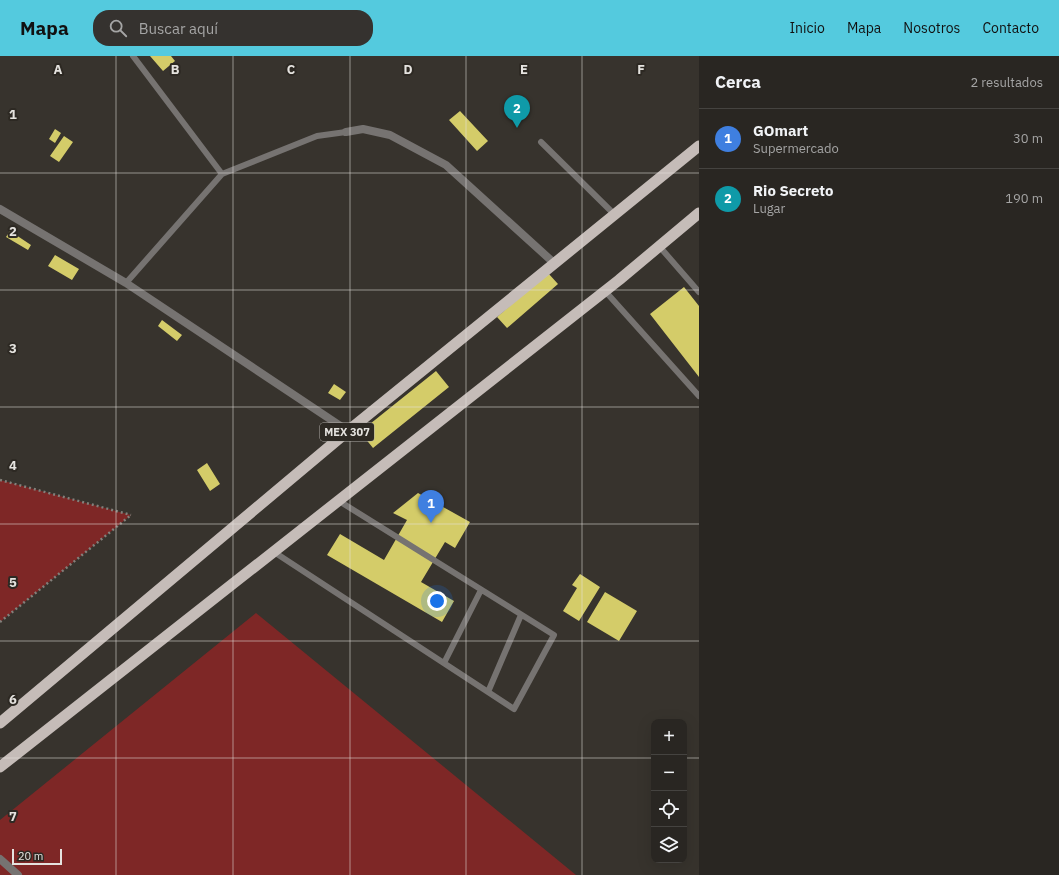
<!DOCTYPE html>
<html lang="es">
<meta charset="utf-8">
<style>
body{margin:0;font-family:"IBM Plex Sans",sans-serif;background:#35322f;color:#f1f3f6}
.controls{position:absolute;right:12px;bottom:12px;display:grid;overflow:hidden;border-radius:8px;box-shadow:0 4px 16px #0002}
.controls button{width:36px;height:36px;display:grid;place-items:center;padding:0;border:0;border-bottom:1px solid #454340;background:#292622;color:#f1f3f6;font:20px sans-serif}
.scale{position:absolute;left:12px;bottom:10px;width:50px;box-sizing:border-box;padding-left:4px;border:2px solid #e5e3df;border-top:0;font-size:11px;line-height:14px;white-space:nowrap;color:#e5e3df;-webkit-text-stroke:3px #2d2923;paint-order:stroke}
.you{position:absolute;left:437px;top:545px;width:14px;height:14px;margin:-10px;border:3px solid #fff;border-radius:50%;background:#1a73e8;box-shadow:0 0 0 6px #1a73e833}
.badge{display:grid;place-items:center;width:26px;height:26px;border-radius:50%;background:#54cade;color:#fff;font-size:13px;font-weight:700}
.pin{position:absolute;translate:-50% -33px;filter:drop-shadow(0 1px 2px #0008)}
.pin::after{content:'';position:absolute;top:21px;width:14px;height:12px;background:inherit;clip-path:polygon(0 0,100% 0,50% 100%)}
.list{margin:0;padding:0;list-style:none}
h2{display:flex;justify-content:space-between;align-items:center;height:52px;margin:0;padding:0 16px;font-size:17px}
h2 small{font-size:13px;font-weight:400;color:#a5a5a5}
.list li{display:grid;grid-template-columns:26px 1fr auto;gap:12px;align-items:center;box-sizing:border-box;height:60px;padding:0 16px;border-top:1px solid #454340}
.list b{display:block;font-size:15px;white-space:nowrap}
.list p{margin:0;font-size:13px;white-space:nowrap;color:#a5a5a5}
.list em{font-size:13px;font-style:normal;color:#a5a5a5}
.icon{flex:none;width:22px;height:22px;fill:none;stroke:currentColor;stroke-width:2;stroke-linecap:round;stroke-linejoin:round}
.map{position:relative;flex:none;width:699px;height:819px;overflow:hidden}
header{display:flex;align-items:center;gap:24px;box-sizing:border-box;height:56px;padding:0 20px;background:#54cade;color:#111}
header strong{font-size:19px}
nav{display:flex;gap:22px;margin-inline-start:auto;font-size:14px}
.search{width:280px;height:36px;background:#35322f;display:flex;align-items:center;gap:10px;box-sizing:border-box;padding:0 14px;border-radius:16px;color:#a5a5a5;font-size:15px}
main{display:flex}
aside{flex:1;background:#292622}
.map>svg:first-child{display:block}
.green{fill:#7e2726}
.building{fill:#d4cc69}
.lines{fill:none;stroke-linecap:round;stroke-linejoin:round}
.path{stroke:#83807b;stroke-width:2.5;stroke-dasharray:2 3;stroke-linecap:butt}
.service{stroke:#767371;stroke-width:6}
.minor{stroke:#767371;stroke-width:8}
.trunk{stroke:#c5bcb8;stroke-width:11}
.grid{fill:none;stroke:#e5e3df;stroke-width:1;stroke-opacity:0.55}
.labels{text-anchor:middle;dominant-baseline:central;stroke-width:4;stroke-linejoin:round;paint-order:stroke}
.shield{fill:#2d2923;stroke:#aeaba7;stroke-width:1}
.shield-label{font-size:11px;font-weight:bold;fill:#e5e3df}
.grid-label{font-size:13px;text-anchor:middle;font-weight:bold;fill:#e5e3df;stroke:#2d2923;stroke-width:4;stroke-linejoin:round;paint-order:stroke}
</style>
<header>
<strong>Mapa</strong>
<div class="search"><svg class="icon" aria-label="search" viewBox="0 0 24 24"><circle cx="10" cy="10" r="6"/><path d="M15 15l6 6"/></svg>Buscar aquí</div>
<nav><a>Inicio</a><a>Mapa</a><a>Nosotros</a><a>Contacto</a></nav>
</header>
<main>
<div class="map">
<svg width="699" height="819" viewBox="0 0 699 819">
<rect width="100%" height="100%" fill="#37332d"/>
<path class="green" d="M0,424L131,459L0,566Z
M256,557L576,819H0V764Z"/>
<path class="building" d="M150,0H171L175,5L163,15Z
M460,55L488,85L477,95L449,64Z
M55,73L61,77L55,87L49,83Z
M64,80L73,86L59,106L50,100Z
M10,175L31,189L28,194L6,181Z
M55,199L79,213L72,224L48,210Z
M548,217L558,228L507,272L497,261Z
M684,231L699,250V321L650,258Z
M162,264L182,279L177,285L158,270Z
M436,315L449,331L373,392L360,376Z
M334,328L346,336L340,344L328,337Z
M207,407L220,428L210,435L197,414Z
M418,437L470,466L455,492L445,486L421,526L454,545L442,566L327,499L340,478L384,504L407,464L393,457Z
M580,518L600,531L579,565L563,555L577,532L572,529Z
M605,536L637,555L619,585L587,566Z"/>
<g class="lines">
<path class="path" d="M0,424L131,459
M0,566L131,459"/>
<path class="service" d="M133,0L222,118
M541,86L614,158
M659,190L699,236
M126,227L222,118L317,80L346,76
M605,235L699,340
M274,496L514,653L554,579L339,445
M444,607L481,534
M488,636L521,559"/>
<path class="minor" d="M346,76L363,73L390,79L446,109L554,207
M0,153L126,227L348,375
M0,803L18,819"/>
<path class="trunk" d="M0,667L348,375L699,90
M0,711L619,224L699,157"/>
</g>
<path class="grid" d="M116,0V819M233,0V819M350,0V819M466,0V819M582,0V819M0,117H699M0,234H699M0,351H699M0,468H699M0,585H699M0,702H654M684,702H699"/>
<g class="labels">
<rect class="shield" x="320" y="367" width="54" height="18" rx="3"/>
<g class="shield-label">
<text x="347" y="376">MEX 307</text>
</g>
</g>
<g class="grid-label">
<text x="58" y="18">A</text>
<text x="175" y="18">B</text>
<text x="291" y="18">C</text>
<text x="408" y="18">D</text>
<text x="524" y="18">E</text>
<text x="641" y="18">F</text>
<text x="13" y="63">1</text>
<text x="13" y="180">2</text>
<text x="13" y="297">3</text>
<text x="13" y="414">4</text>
<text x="13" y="531">5</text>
<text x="13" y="648">6</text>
<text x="13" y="765">7</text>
</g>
</svg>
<div class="controls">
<button>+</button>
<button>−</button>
<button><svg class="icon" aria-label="locate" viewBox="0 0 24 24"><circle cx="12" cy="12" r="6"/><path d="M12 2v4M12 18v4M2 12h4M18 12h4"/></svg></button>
<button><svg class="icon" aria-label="layers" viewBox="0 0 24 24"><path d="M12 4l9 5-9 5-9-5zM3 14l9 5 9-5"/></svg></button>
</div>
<div class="scale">20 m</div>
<div class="you"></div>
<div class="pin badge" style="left:431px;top:467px;background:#3f7fe0">1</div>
<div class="pin badge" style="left:517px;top:72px;background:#0f9aa8">2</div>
</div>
<aside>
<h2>Cerca<small>2 resultados</small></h2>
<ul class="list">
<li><span class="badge" style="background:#3f7fe0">1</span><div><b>GOmart</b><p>Supermercado</p></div><em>30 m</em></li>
<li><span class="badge" style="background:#0f9aa8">2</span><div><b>Rio Secreto</b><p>Lugar</p></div><em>190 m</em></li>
</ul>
</aside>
</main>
